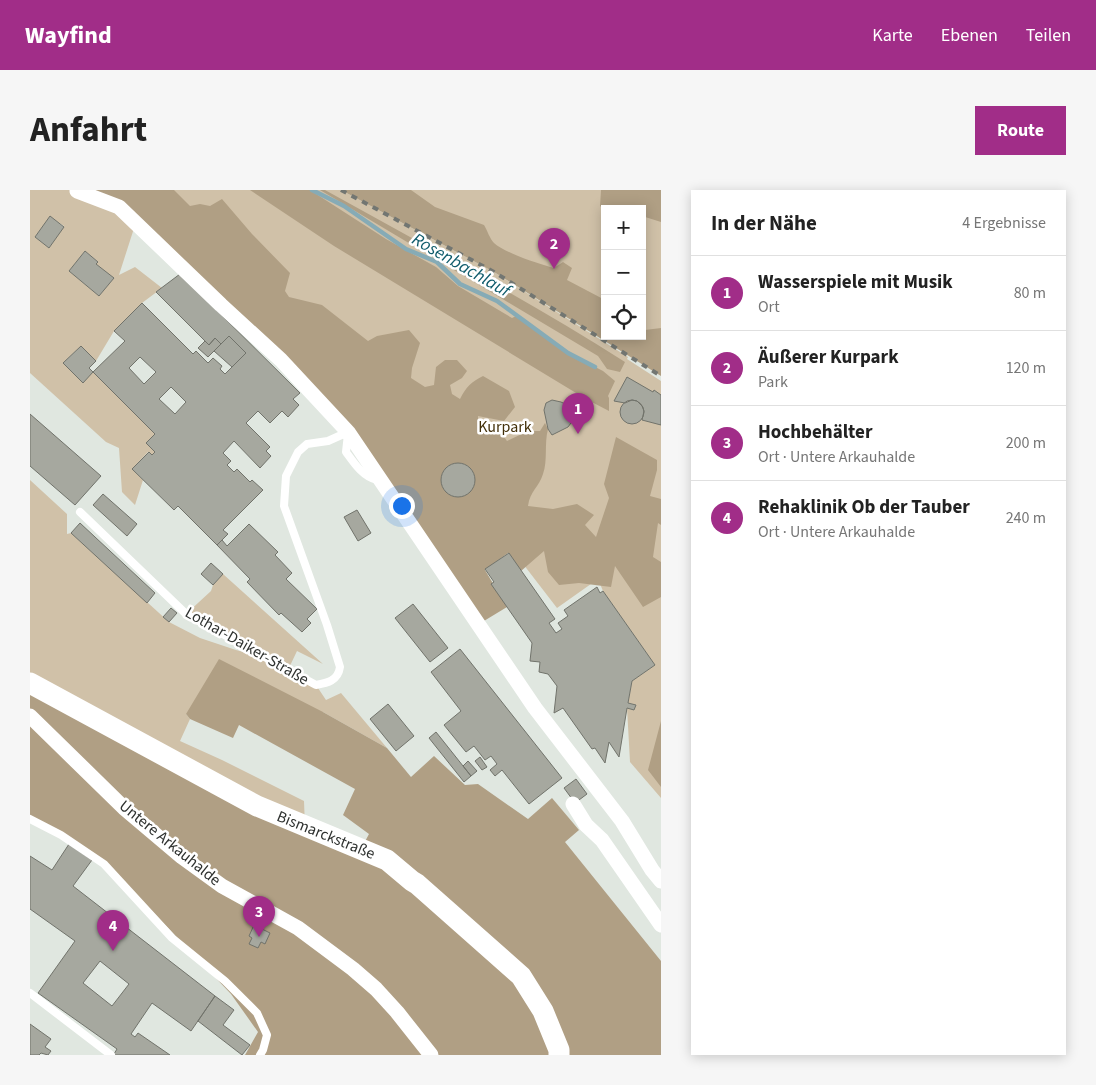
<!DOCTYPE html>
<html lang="de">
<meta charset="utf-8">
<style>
body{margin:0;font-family:"Source Sans 3",sans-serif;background:#f6f6f6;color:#222}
.controls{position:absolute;right:15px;top:15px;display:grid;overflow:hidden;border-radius:0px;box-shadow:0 2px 12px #0003}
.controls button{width:45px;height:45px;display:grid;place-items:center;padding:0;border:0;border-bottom:1px solid #e0e0e0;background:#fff;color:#222;font:25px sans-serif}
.you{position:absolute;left:371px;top:315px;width:18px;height:18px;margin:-12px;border:4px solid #fff;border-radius:50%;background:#1a73e8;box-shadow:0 0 0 8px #1a73e833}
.badge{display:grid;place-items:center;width:32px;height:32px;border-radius:50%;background:#a12d88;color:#fff;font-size:16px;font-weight:700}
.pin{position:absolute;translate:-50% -41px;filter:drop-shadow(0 1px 2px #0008)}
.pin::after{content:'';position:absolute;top:26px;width:18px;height:15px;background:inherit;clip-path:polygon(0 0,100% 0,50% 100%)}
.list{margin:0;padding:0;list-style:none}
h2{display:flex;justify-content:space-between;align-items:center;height:65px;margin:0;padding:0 20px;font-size:21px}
h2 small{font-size:16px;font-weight:400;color:#767676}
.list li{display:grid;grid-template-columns:32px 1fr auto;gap:15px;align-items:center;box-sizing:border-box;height:75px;padding:0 20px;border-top:1px solid #e0e0e0}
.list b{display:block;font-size:19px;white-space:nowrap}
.list p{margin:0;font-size:16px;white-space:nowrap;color:#767676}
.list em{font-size:16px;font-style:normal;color:#767676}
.icon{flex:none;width:28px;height:28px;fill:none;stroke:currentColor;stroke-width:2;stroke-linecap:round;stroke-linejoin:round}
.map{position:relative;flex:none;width:631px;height:865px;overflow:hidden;border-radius:0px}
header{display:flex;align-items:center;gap:30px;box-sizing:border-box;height:70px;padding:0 25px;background:#a12d88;color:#fff}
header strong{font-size:24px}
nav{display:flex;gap:28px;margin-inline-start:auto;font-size:18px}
.intro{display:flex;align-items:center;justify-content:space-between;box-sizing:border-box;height:120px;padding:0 30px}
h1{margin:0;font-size:35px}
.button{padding:12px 22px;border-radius:0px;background:#a12d88;color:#fff;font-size:18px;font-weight:700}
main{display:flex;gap:30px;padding:0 30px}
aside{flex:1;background:#fff;border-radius:0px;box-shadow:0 2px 12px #0003}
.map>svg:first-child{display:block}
.green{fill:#d0c1a8;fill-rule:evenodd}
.forest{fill:#b09f84}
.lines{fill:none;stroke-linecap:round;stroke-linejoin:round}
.stream{stroke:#86abb6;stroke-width:4.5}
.building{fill:#a6a89f;stroke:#71736b;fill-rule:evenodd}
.lane{stroke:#fff;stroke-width:8}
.street{stroke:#fff;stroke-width:15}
.secondary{stroke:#fff;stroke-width:21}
.rail{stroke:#727672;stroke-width:4;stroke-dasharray:6 6;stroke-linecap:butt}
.labels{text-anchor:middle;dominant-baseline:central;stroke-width:5;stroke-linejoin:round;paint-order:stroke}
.park-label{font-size:16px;fill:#422f09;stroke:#fff}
.street-label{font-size:16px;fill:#2f3230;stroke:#fff}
.water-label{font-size:18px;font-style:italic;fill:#0f5b6b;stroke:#fff}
</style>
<header>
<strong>Wayfind</strong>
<nav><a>Karte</a><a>Ebenen</a><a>Teilen</a></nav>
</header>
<div class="intro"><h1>Anfahrt</h1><a class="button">Route</a></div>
<main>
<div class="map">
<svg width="631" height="865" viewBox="0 0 631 865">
<rect width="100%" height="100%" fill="#e0e7e0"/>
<path class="green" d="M0,0H47L106,32L89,85L105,77L132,98L112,113L84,141L66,171L51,156L33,173L53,192L63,182L125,244L116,253L125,262L122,265L118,262L102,279L113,290L105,315L92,302L89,258L76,252L0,183ZM20,27L34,36L19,58L5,47ZM55,61L68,72L66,74L83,89L69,106L39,81Z
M81,0H311L464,82L598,167L597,169L631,191V608L600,572L597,518L604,520L606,515L598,513L602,491L625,475L573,401L568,389L527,418L480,357L275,171Z
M334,0H631V172L612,146V19H575V138Z
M0,290L37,324V344L41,343L139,432L170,448L206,460L232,467L156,424L181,401L183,395L193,384L293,474L267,461L258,480L286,495L296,510L311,503L357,558L293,522L156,524L160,529L150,551L192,570L274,611L275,637L0,493Z"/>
<path class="forest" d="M47,0H144L160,16L170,14L180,16L192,9L222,44L260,83L255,101L259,107L292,115L338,151L347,146L379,140L390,153L382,178L381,188L395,197L404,195L406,177L415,170H427L437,181L432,188L420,195L422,204L430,209C436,197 441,192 453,186L479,201L485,217L474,231L448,226V235L469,240L477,251L498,241H510L515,233L518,239C514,254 518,270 513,284C509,297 500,301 498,316L523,319L547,314L564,325L555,335L566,347L579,308L574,294L586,247L627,270V280L620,306L631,309V335L628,333L623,367L631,372V407L613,417L585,376L581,397L549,393L529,395L518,382L514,361L491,381L478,363L455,380L477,417L449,434L318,242L89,17Z
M220,0H280L356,49L406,77L428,96L482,128L488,125L538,163L573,181L585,191L578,206L579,208V221L556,209L304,56Z
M290,0H295C396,56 497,110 595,172L590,182L577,179L568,166Z
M311,0H381L405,17L454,35C457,40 460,49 464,53C475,63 509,74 524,78L533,72L542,78L537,90L575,110V146H612V131L615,140L631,138V186L464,82Z
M571,0H631V32L612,26V19L575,20L570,16Z
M189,469L293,522L357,558L381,587L404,566L435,595L448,594L498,629L522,608L549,640L535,652L631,771V865H215L228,842L201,804L77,674L0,630V493L331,659L339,644L313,625L325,599L209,535L203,548L160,529L156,524Z
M631,531V597L618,580Z"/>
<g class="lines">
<path class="stream" d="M282,0L314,16L376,59L407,72L430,94L467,111L538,163L565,177"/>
</g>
<path class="building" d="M20,26L34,37L19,58L5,47Z
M55,61L68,72L66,74L84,88L69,106L39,81Z
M150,84L270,203L263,209L269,215L258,227L252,221L240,233L228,221L216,233L240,257L236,261L241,266L230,278L204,251L193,263L201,271L197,275L204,282L207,279L220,292L222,290L233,300L193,340L198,344L187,355L148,316L144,320L102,279L119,262L122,265L125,262L116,253L125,244L63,182L95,151L84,141L112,113L163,164L166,161L178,173L183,168L192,176L190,179L195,184L216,163L199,146L191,154L185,148L179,155L126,102ZM110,167L126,182L114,194L99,178ZM141,197L156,212L145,224L129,209Z
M199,146L216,163L202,177L184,161Z
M185,148L191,154L178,167L168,158L175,151L179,155Z
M51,156L66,171L59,178L63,182L53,193L33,173Z
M597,187L623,202L624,200L631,205V235L612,230L614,221L612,216L607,211L602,210L595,213L584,211Z
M522,210L531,212L550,221L538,237L522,245L518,239L514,220L516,213Z
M590 222a12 12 0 1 1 24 0a12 12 0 1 1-24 0Z
M0,224L71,286L45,315L0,276Z
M411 290a17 17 0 1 1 34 0a17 17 0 1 1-34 0Z
M73,304L107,334L97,346L63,315Z
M327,320L341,343L328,351L314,327Z
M50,333L125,403L117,413L41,343Z
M219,334L248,362L245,365L262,383L256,389L287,419L277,429L281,433L272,442L251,423L249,425L217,392L220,389L187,355L192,350L197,356Z
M479,363L525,429L519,433L526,443L532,439L528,433L538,426L534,420L567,397L570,403L573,401L625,475L602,491L598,513L606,515L604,520L597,518L589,567L579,552L575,573L565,558L562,559L533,518L524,523L527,496L518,484L509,482L510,472L500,471L502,453L461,394L464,392L455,379Z
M181,373L193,384L183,395L171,384Z
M383,414L418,458L400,472L365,428Z
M141,418L147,423L139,432L133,427Z
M430,459L532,588L499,614L472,580L465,586L460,580L467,574L461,566L455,570L444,556L436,562L414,535L431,521L401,482Z
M358,514L384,546L366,561L340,529Z
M406,542L441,586L434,592L399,548Z
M450,567L457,577L452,580L445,571Z
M438,571L447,581L441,586L433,576Z
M546,589L557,604L545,613L534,598Z
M39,654L62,670L43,696L185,806L161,841L122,813L101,844L105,847L108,843L140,865H86L84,864L87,859L8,803L45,751L0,719V666L22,680ZM70,771L99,794L82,816L53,793Z
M224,735L240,743L235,754L231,752L228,758L219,754L222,748L219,746Z
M185,806L204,820L193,835L220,855L212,865L168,831Z
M0,834L21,849L15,857L21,861L18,865L11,863L9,865H0Z"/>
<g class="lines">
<path class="lane" d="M318,244L316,262C324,273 333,287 347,290
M50,322L156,424L286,495C297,493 308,491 310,477L297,435L254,316L256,286L268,262L277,254L298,251L318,242
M0,629L31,645L74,674L142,748L195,791L227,823L237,845L233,860L230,865
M0,803L81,865"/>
<path class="street" d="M47,1L89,17L191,115L251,170L318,242L505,518L592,631L622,680L631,691
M0,526L94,618L152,667L192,696L268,738L323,779L346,799L367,822L401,865
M543,614L556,635L572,650L631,735"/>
<path class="secondary" d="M0,493L227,616L357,670L382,691L387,694L491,786L513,821L529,860V865"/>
<path class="rail" d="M311,0L464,82L631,186"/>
</g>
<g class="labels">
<g class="park-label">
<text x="475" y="237">Kurpark</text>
</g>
<g class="street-label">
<text transform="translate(217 456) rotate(30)">Lothar-Daiker-Straße</text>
<text transform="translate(296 645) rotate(22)">Bismarckstraße</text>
<text transform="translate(140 653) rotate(39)">Untere Arkauhalde</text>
</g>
<g class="water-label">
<text transform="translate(431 75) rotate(30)">Rosenbachlauf</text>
</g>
</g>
</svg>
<div class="controls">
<button>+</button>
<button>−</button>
<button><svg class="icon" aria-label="locate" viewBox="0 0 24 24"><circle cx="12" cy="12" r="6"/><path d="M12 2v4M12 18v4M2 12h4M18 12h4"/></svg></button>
</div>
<div class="you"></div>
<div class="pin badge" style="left:548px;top:244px">1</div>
<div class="pin badge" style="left:524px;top:79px">2</div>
<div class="pin badge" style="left:229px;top:747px">3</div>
<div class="pin badge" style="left:83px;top:761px">4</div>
</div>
<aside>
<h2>In der Nähe<small>4 Ergebnisse</small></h2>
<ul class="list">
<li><span class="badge">1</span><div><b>Wasserspiele mit Musik</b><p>Ort</p></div><em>80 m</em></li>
<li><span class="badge">2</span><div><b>Äußerer Kurpark</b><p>Park</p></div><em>120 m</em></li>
<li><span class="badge">3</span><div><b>Hochbehälter</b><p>Ort · Untere Arkauhalde</p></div><em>200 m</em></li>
<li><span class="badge">4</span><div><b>Rehaklinik Ob der Tauber</b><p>Ort · Untere Arkauhalde</p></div><em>240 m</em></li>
</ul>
</aside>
</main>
